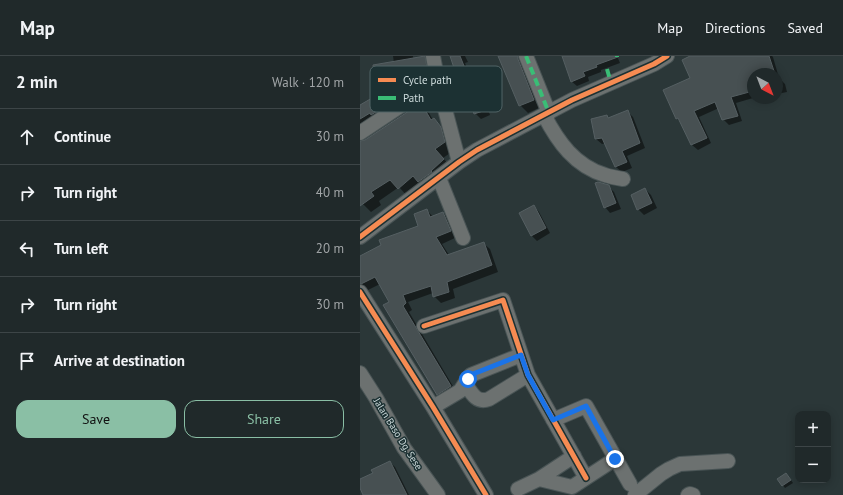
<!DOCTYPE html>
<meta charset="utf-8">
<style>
body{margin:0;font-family:"PT Sans",sans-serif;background:#283132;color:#f1f3f6}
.controls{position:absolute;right:12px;bottom:12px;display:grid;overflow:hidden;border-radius:8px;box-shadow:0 2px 10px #0003}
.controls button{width:36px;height:36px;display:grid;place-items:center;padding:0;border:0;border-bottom:1px solid #3d4547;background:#20292a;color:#f1f3f6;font:20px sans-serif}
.compass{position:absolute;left:387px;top:12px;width:36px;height:36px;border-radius:50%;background:#20292a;box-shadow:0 2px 10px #0003;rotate:138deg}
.stop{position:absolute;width:12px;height:12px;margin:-9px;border:3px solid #1a73e8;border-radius:50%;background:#fff}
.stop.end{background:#1a73e8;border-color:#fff;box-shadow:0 1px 4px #0008}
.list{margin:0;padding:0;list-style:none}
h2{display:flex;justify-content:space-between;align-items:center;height:52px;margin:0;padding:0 16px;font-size:17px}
h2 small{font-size:13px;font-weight:400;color:#a2a6a8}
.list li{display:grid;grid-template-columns:26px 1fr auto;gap:12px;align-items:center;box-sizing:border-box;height:56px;padding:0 16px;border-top:1px solid #3d4547}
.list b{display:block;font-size:15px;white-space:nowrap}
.list em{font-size:13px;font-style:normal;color:#a2a6a8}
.actions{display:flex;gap:8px;padding:12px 16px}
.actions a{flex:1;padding:9px 0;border:1px solid #8abfa5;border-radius:12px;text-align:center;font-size:14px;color:#8abfa5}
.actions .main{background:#8abfa5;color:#111}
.icon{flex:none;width:22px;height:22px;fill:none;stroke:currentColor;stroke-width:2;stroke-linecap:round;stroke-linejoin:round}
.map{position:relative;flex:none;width:483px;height:439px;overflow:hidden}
header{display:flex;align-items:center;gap:24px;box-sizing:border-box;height:56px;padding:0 20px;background:#20292a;border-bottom:1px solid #3d4547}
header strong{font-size:19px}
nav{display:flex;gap:22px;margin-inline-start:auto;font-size:14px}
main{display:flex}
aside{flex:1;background:#20292a}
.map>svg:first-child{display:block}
.shadow{fill:#0007}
.building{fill:#475052;stroke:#555f62}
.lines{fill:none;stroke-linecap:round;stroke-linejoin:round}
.minor-casing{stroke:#495455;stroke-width:16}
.minor{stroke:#6c7170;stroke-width:14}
.quiet{stroke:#3abd76;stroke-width:4;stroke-dasharray:8 4;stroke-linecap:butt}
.cycleway-casing{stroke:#1c3133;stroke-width:8}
.cycleway{stroke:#f68b52;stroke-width:5}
.route{stroke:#1a73e8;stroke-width:5}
.labels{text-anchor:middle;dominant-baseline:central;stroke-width:3;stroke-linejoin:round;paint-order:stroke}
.street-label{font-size:10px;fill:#cedbdc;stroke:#1c3133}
.key{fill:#1c3133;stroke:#516466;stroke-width:1}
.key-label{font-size:11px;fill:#cedbdc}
</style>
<header>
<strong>Map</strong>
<nav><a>Map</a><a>Directions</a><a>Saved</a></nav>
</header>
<main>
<aside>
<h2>2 min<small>Walk · 120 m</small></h2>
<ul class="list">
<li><svg class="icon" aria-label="ahead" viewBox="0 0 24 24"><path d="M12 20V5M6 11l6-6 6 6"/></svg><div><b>Continue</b></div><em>30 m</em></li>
<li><svg class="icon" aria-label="right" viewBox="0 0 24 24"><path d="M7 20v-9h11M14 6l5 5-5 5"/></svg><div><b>Turn right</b></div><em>40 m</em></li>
<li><svg class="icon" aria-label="left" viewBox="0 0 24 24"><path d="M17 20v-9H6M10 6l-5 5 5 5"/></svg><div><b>Turn left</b></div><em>20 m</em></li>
<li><svg class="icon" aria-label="right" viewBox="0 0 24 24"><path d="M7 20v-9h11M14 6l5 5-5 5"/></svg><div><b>Turn right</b></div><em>30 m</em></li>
<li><svg class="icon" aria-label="arrive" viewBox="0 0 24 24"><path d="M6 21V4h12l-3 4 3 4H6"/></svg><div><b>Arrive at destination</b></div></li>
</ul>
<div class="actions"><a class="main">Save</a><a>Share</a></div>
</aside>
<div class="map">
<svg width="483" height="439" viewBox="0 0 483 439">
<rect width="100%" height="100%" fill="#2b3738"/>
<path class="shadow" d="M33,0H53V3L64,1L70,6L72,29L44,35L42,33L23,36L17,31L34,7Z
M91,0H105L108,6L105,7L117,37L118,36L124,42L130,59L121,63L115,57L109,39L103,41L98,36L95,13Z
M139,0H167L181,51L168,57L160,49Z
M203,0H257L260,7L241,14V16L228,21L229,25L217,30L211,25Z
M333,0H412L413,1L419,22L425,28L427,36L417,38V18H393V42L376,47L382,65L369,69L363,63L359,52L339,61L351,87L338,94L332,89L322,68L317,62L331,23Z
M61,49L69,57L73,64L74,63L82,72L89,81L93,95L83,102L92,112L47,140L39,131L19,145L21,149L11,156L0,145V86L5,85Z
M0,50H13L17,60L0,70Z
M267,55L273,61L285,92L267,100L272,112L262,116L256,111L246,87L242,88L236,83L247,60L249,63Z
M248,130L254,136L261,153L250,157L245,151Z
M285,133L291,139L297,152L284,159L278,153Z
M174,150L179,156L190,177L177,185L171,179Z
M67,154L73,161L83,157L90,163L97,181L82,188L89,199L123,187L130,193L138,216L93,233L95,242L81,247L74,240L73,237L48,246L52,254L49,256L97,337L84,345L77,338L20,228L8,234L2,235L0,238V208L59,171Z
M30,406L35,411L49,439H13L0,429V424L14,418Z
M428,420L433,427L425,432L418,423Z"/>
<path class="building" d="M65,0L69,23L66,24L37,30V28L16,31L13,9Z
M90,0H100L112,30L97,37L88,15L94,12Z
M138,0H158V3L174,44L159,50Z
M202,0H258V1L236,9L237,11L223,16L225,20L211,26Z
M330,0H409L415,18H393V35L371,41L378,60L362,64L355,46L334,55L347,82L331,89L318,62L316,63L303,34L330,22L322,4Z
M119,35L126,54L114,58L108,39Z
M12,42L19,54L11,59L10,57L0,63V49Z
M61,47L71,64L74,62L81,71L85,86L75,93L84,103L71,115L72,116L58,126L53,120L38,133L30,124L11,136L14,140L0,150V85L5,84Z
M268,54L280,87L262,95L267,106L255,111L242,82L235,83L231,63L247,59L248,62Z
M238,126L249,129L256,147L244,152L235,127Z
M285,132L292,147L277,154L271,139Z
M174,149L186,172L171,180L159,157Z
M67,153L70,161L83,156L91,175L76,181L87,199L124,186L132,209L87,226L89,236L73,241L71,230L43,239L46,247L43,250L91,330L77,339L23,249L29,246L15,221L1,228H0V200L21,189L19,184L58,170L54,158Z
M30,405L47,439H3L0,432V423L13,417L11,414Z
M426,417L431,424L422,430L417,423Z"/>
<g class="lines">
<defs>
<path id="minor" d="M166,0L189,57
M78,27L99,106
M184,59C198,86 215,110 245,119C251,121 257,122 263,123
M0,77L42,49L78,27L73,0
M79,122L103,182
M0,181L99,106L117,94L212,44L294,8L307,0
M0,236L73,351L126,439
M64,270L143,244L168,319L226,422
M0,317L16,342L44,392L78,439
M105,327C111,336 116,348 129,343L168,319
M73,351L100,335L109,321L111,319L161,299
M193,364L226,350L270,428
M179,423L214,400
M158,433L179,423L212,431L255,403
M275,439L301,418L309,413L320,408L368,405
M328,439L330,438L333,439"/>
</defs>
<use href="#minor" class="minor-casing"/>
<use href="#minor" class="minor"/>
<path class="quiet" d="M166,0L189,57
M257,1V0
M247,13L251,27"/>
<defs>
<path id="cycleway" d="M0,181L99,106L117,94L212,44L294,8L307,0
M0,236L73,351L126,439
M64,270L143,244L168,319L226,422"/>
</defs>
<use href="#cycleway" class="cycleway-casing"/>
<use href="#cycleway" class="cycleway"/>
</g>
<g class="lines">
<path class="route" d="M108,323L113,318L161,299L168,319L193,364L226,350L255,403"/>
</g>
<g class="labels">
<g class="street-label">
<text transform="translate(38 378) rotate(58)">Jalan Baso Dg. Sese</text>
</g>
</g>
<rect x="10" y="10" width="132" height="46" rx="6" class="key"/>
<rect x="18" y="22" width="18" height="4" fill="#f68b52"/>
<rect x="18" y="40" width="18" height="4" fill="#3abd76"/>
<g class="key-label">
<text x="43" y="28">Cycle path</text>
<text x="43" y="46">Path</text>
</g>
</svg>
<div class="controls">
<button>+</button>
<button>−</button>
</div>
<svg class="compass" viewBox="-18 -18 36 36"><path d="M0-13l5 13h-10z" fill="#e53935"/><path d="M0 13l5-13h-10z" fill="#a2a6a8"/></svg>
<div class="stop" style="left:108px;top:323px"></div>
<div class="stop end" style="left:255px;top:403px"></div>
</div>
</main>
